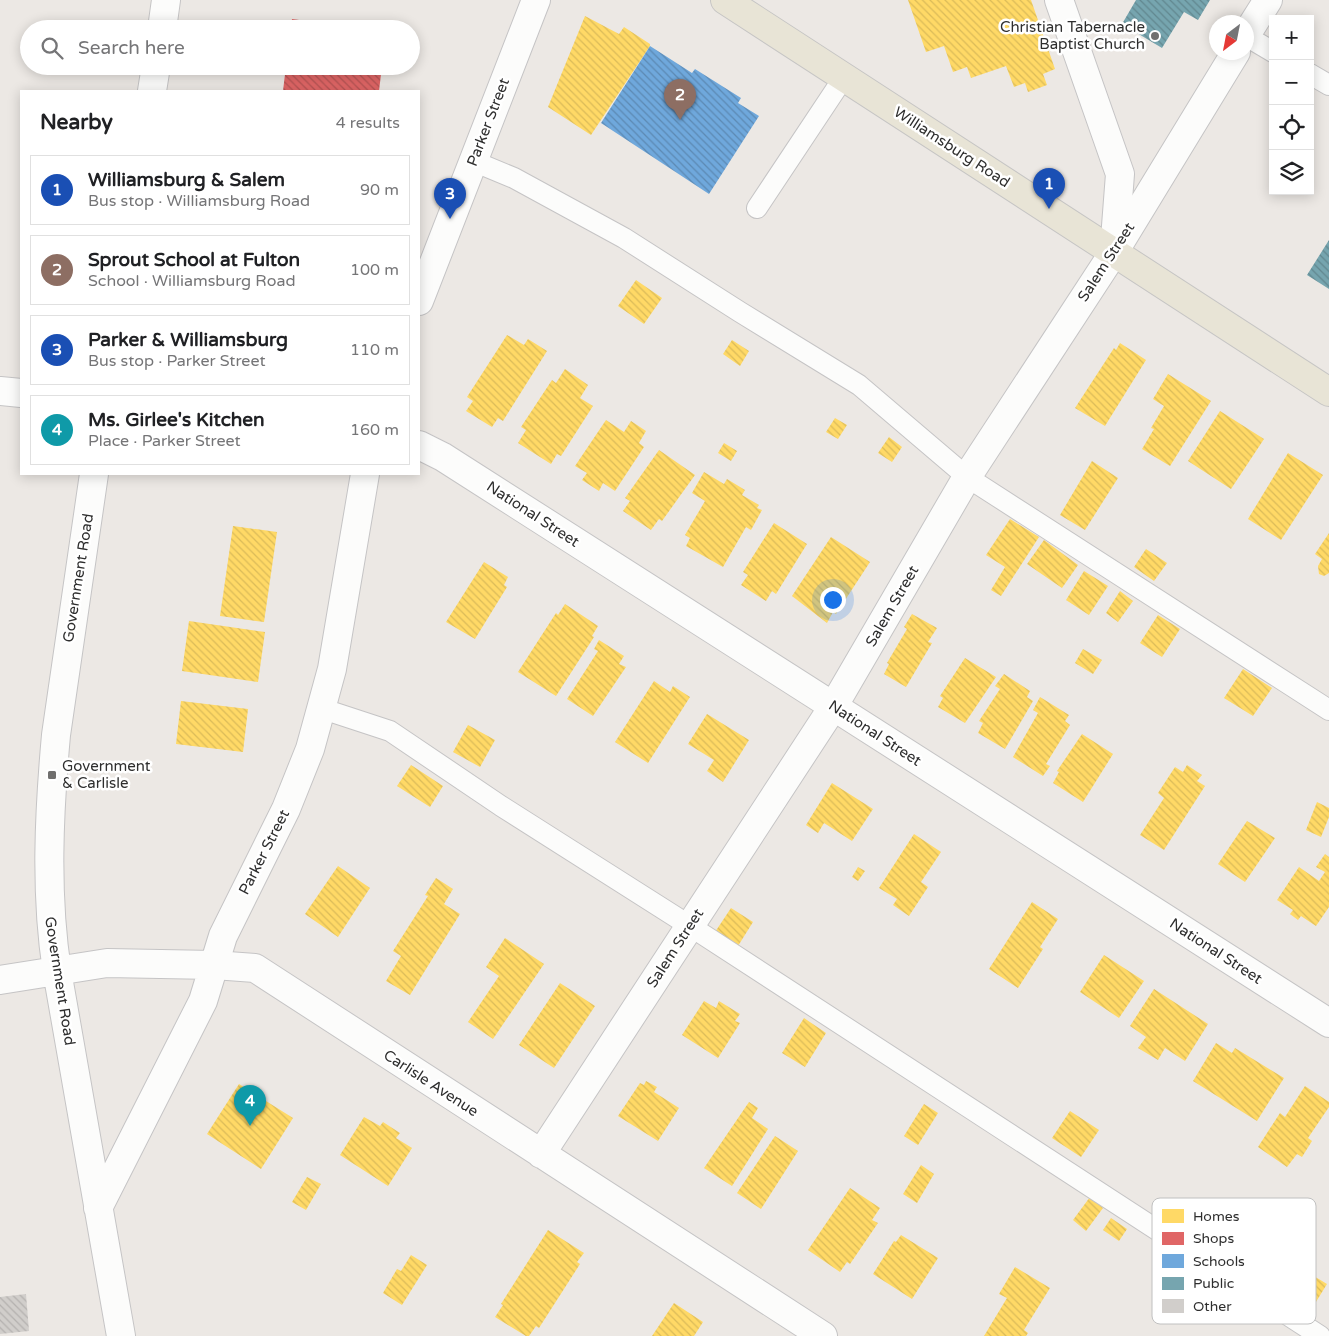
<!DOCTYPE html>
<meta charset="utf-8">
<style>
body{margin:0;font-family:"Varela Round",sans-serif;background:#f2f2f2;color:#202124}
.controls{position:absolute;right:15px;top:15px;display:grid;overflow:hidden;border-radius:0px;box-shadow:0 2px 12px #0003}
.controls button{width:45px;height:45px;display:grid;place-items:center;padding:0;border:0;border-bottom:1px solid #e0e0e0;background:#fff;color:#202124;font:25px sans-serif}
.compass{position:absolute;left:1209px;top:15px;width:45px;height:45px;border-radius:50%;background:#fff;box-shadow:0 2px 12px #0003;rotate:212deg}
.you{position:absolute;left:832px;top:599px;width:18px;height:18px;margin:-12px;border:4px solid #fff;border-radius:50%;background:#1a73e8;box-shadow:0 0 0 8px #1a73e833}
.badge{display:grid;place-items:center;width:32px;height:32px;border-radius:50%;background:#706f6e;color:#fff;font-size:16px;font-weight:700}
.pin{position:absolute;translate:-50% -41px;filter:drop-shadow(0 1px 2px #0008)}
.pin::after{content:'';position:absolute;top:26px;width:18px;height:15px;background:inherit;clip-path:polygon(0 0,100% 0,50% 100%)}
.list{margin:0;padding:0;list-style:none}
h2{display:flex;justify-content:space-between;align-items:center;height:65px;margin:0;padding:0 20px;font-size:21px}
h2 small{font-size:16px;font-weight:400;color:#757577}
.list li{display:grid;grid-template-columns:32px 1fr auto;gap:15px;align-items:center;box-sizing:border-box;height:70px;margin:0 10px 10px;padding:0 10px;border:1px solid #e0e0e0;border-radius:0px}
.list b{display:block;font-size:19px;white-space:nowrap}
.list p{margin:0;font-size:16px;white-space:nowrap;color:#757577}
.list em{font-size:16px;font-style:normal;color:#757577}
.icon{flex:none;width:28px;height:28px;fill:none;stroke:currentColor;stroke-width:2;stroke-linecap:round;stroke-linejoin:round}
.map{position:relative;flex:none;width:1329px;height:1336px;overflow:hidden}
.search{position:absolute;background:#fff;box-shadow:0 2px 12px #0003;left:20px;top:20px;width:400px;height:55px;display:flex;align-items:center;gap:12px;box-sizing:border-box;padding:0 18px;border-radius:28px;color:#757577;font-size:19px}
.panel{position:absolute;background:#fff;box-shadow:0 2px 12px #0003;left:20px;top:90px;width:400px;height:385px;border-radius:0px}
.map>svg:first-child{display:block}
.homes{fill:url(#homes-back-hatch)}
.shops{fill:url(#shops-back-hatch)}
.schools{fill:url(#schools-back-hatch)}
.public{fill:url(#public-back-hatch)}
.building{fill:url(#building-back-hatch)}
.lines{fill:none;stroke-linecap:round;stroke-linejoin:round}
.lane-casing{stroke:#c5c4c5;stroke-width:22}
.street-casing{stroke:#c5c4c5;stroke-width:30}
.secondary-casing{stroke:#c5c4c5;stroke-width:30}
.primary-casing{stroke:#c6c5c4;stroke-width:30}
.lane{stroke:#fcfcfb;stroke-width:20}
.street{stroke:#fcfcfb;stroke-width:28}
.secondary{stroke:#fcfcfb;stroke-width:28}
.primary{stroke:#e8e4d6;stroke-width:28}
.poi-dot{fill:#706f6e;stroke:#fff;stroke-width:2}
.labels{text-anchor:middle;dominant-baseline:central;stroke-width:5;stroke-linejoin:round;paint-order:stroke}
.poi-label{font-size:15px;fill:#2e2e2e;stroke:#fff;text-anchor:end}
.street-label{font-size:15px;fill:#2e2e2e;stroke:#fff}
.key{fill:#fff;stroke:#c0c0c0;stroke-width:1}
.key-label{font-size:14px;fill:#2e2e2e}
</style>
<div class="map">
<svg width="1329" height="1336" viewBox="0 0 1329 1336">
<defs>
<pattern id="homes-back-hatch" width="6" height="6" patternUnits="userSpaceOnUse" patternTransform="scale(1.25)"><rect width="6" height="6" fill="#ffd966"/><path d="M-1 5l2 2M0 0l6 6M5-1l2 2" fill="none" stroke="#dbbb59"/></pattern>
<pattern id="shops-back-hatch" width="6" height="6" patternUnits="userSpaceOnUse" patternTransform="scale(1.25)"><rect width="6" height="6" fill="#e06666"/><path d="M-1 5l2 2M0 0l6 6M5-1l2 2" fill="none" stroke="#b65454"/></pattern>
<pattern id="schools-back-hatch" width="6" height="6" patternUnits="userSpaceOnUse" patternTransform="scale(1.25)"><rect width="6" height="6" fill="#6fa8dc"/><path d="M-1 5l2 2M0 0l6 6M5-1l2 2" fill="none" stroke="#5c89b3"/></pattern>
<pattern id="public-back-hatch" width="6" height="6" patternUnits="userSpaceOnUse" patternTransform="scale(1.25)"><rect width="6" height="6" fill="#76a5af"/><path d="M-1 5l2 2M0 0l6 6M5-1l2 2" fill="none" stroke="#61878f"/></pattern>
<pattern id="building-back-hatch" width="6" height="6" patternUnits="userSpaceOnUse" patternTransform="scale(1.25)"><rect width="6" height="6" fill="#d1cecb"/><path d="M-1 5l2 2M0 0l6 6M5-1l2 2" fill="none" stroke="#b4b1af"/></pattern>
</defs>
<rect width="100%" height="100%" fill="#ece8e4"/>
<path class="homes" d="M908,0H1031L1055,69L1043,74L1047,85L1028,92L1025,83L1014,87L1006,66L971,78L967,67L953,72L944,46L926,52Z
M585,16L619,34L624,27L650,44V46L591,135L548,107Z
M636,280L662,298L644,324L618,306Z
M507,335L524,345L528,339L547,351L503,421L498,418L492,427L466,411L473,401L467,397Z
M732,340L749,351L740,366L723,354Z
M1120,343L1146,360L1105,426L1075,408L1114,348L1116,350Z
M565,369L588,385L580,398L593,406L561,456L557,454L551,464L518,443L526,430L521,427L552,380L556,383Z
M1168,374L1211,401L1170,466L1142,449L1154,429L1151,428L1164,406L1153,399Z
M1220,411L1264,439L1231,489L1188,461Z
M835,418L847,425L838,439L826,432Z
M606,420L624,432L631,421L646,431L639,443L644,447L615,491L603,483L599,491L582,480L587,473L575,466Z
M889,437L902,447L892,462L878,453Z
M724,443L737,451L731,461L718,453Z
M659,450L695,475L662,521L659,519L651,530L623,511L630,501L625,498Z
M1288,453L1323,475L1281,540L1248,519Z
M1092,461L1118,478L1085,530L1060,515Z
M704,472L724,484L727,479L745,490L742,495L759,505L757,508L762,510L751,530L746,527L723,567L686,546L690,538L685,535L705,501L692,493Z
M1010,519L1039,537L1001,596L991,590L1005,567L986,555Z
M774,523L807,544L776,594L772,591L766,601L741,585L748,575L743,572Z
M233,526L277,532L264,622L220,616Z
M1329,533V573L1324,576L1319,574L1318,566L1322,559L1315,554Z
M831,537L870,562L836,614L833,612L827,623L792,596Z
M1044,540L1078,565L1062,588L1027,564Z
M1146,549L1167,563L1154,581L1134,567Z
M484,562L508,577L504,585L507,587L475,639L446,622Z
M1084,571L1108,586L1089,615L1066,600Z
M1120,591L1133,601L1118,622L1106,613Z
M565,604L598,626L592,636L594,637L556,696L518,672L556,613L558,615Z
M912,614L937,628L928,642L932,643L906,687L884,674L889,664L887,663L907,629L904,627Z
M1158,615L1180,629L1162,657L1140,643Z
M189,621L265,632L258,682L182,671Z
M599,640L624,656L619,664L626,667L593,716L567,699L598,651L594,649Z
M1083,649L1102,660L1093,674L1075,663Z
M965,658L996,677L965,723L938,707L943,698L940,696Z
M1243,669L1272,688L1253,716L1224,698Z
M1004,674L1030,691L1027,697L1033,701L1005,749L978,733L983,723L979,721L1000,689L995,686Z
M654,681L670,692L673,686L690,697L648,763L615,742Z
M1040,697L1069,715L1065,721L1070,725L1046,764L1050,766L1043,776L1013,757L1038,713L1033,710Z
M181,701L248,709L243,752L176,744Z
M707,714L749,740L723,782L707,771L714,760L688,744Z
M468,725L495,740L480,767L453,752Z
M1082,734L1113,754L1083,802L1053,783L1059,772L1057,771Z
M411,765L443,786L430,807L397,786Z
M1187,765L1202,775L1197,781L1205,786L1164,850L1140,835L1164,798L1158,793L1175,767L1183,772Z
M832,783L873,809L852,841L824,823L818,833L806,825Z
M1317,802L1329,808V817L1321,837L1306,830Z
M1247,821L1275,838L1245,882L1218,864Z
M914,834L941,852L921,882L928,887L909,916L893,905L897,899L879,888Z
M1325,854L1329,857V907L1316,926L1301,916L1298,920L1290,914L1293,910L1277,900L1299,867L1319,881L1325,872L1316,867Z
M338,866L370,888L338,937L305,914Z
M858,867L865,871L858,881L852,877Z
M436,878L453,889L444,904L460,914L410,995L386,981L401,956L393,951L428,896L425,895Z
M1032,902L1058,919L1040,947L1043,949L1018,988L989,969Z
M731,908L753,922L738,946L715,932Z
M505,938L544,964L493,1039L468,1022L499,976L486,967Z
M1104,955L1144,981L1119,1018L1080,992Z
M560,983L595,1006L554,1068L519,1045Z
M1154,989L1208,1024L1185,1061L1165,1048L1158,1060L1138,1048L1146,1037L1130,1026Z
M704,1001L716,1008L719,1001L740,1014L735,1021L740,1023L718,1058L682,1035Z
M804,1018L826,1033L805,1067L782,1053Z
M1216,1043L1232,1053L1235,1048L1284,1078L1257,1121L1193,1081Z
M646,1081L657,1087L654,1092L679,1108L658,1141L618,1116L640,1083L644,1085Z
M239,1084L293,1118L261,1169L207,1134Z
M1305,1086L1329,1102V1107L1308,1138L1312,1141L1302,1157L1297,1154L1287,1167L1258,1147L1280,1113L1285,1117Z
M749,1102L758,1108L752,1118L768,1129L732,1186L704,1168Z
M924,1104L938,1113L918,1145L904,1136Z
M1070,1111L1099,1130L1081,1157L1052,1138Z
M364,1117L380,1126L383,1122L400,1133L396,1138L412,1148L388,1186L340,1155Z
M775,1136L798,1151L761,1209L737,1193Z
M921,1165L934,1174L917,1203L903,1194Z
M307,1177L321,1184L306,1210L292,1202Z
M850,1188L880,1208L872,1220L878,1223L850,1264L847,1262L840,1272L808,1250Z
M1090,1197L1103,1208L1086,1231L1073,1220Z
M1111,1218L1127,1229L1119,1241L1103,1230Z
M548,1230L584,1253L577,1262L580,1264L539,1328L536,1326L529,1336H526L495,1317L503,1305L501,1304Z
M901,1235L938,1258L912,1299L873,1274L894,1241L896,1242Z
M411,1255L427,1265L402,1305L383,1293L397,1269L401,1271Z
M1294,1264L1327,1284L1311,1310L1279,1290Z
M1015,1267L1050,1288L1024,1330L1028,1333L1026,1336H984L1007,1298L999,1294Z
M674,1303L703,1322L694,1336H652Z"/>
<path class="shops" d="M292,19L357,28V29H291Z
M286,66H382L379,91H283Z"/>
<path class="schools" d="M650,46L692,73L695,69L741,98L738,103L759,116L709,194L601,123Z"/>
<path class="public" d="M1136,0H1210L1198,20L1184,12L1162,48L1122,24Z
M1329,240V289L1307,275Z"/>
<path class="building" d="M26,1294L29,1331L0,1334V1297Z"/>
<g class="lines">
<defs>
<path id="lane" d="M1246,36L1273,52
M1310,74L1329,85
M473,161L514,178L624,238L740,312L859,385L967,477L1329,710
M757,208L844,77
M323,709L390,731L501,806L690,926L1320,1336"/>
<path id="street" d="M1246,35L1268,0
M0,391L21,393
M419,445L443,457L1329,1023
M214,965L255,968L823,1336
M541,1154L833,707L967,477L1114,252L1236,52"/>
<path id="secondary" d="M1059,0L1120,174L1114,252
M162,29L166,0
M152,91L156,66
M419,301L536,0
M94,474L56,735C49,813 45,893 57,971L121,1336
M0,980L107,963L214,965
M98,1208L203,1001L223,936L286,809L310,749L332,669L365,474"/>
<path id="primary" d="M725,0L1329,392"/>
</defs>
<use href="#lane" class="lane-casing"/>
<use href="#street" class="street-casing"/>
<use href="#secondary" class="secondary-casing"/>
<use href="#primary" class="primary-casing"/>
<use href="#lane" class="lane"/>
<use href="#street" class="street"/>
<use href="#secondary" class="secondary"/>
<use href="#primary" class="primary"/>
</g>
<g class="poi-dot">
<circle cx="1155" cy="36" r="5"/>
<rect x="47" y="770" width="10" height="10" rx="2.5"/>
</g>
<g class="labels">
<g class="poi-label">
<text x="1145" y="27">Christian Tabernacle<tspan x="1145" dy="17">Baptist Church</tspan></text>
<text x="62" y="766" text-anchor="start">Government<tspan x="62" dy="17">&amp; Carlisle</tspan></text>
</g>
<g class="street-label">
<text transform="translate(488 122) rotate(-69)">Parker Street</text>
<text transform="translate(952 147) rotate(33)">Williamsburg Road</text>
<text transform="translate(1106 262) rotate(-57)">Salem Street</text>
<text transform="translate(533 514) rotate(33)">National Street</text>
<text transform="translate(78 578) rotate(-81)">Government Road</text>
<text transform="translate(892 606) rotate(-60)">Salem Street</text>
<text transform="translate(875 733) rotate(33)">National Street</text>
<text transform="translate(264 852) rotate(-63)">Parker Street</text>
<text transform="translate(675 948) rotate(-57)">Salem Street</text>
<text transform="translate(1216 951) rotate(33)">National Street</text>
<text transform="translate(60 981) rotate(81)">Government Road</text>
<text transform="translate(431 1083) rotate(33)">Carlisle Avenue</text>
</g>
</g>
<rect x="1152" y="1198" width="164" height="126" rx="8" class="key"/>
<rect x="1162" y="1209" width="22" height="14" fill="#ffd966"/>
<rect x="1162" y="1232" width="22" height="13" fill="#e06666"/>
<rect x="1162" y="1254" width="22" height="14" fill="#6fa8dc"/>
<rect x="1162" y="1277" width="22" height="13" fill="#76a5af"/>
<rect x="1162" y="1299" width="22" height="14" fill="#d1cecb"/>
<g class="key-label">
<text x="1193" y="1221">Homes</text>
<text x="1193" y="1243">Shops</text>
<text x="1193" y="1266">Schools</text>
<text x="1193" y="1288">Public</text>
<text x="1193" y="1311">Other</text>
</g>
</svg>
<div class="controls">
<button>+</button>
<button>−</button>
<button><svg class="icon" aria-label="locate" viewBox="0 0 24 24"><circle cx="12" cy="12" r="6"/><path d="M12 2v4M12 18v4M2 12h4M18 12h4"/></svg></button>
<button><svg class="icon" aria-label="layers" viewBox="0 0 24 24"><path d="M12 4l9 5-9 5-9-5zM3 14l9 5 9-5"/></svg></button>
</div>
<svg class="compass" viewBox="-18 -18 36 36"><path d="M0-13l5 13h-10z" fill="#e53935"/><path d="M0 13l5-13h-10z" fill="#757577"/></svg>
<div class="you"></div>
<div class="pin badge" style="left:1049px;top:209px;background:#1a4fb4">1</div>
<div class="pin badge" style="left:680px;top:120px;background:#8d6e63">2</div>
<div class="pin badge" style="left:450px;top:219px;background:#1a4fb4">3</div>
<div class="pin badge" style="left:250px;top:1126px;background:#0f9aa8">4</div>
<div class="search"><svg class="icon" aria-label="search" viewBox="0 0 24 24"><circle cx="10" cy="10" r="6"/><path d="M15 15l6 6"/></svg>Search here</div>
<section class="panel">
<h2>Nearby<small>4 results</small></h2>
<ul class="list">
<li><span class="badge" style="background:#1a4fb4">1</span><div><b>Williamsburg &amp; Salem</b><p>Bus stop · Williamsburg Road</p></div><em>90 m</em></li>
<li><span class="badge" style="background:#8d6e63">2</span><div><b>Sprout School at Fulton</b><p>School · Williamsburg Road</p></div><em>100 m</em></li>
<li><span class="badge" style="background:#1a4fb4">3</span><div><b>Parker &amp; Williamsburg</b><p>Bus stop · Parker Street</p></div><em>110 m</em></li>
<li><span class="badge" style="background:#0f9aa8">4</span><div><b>Ms. Girlee's Kitchen</b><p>Place · Parker Street</p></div><em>160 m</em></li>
</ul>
</section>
</div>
